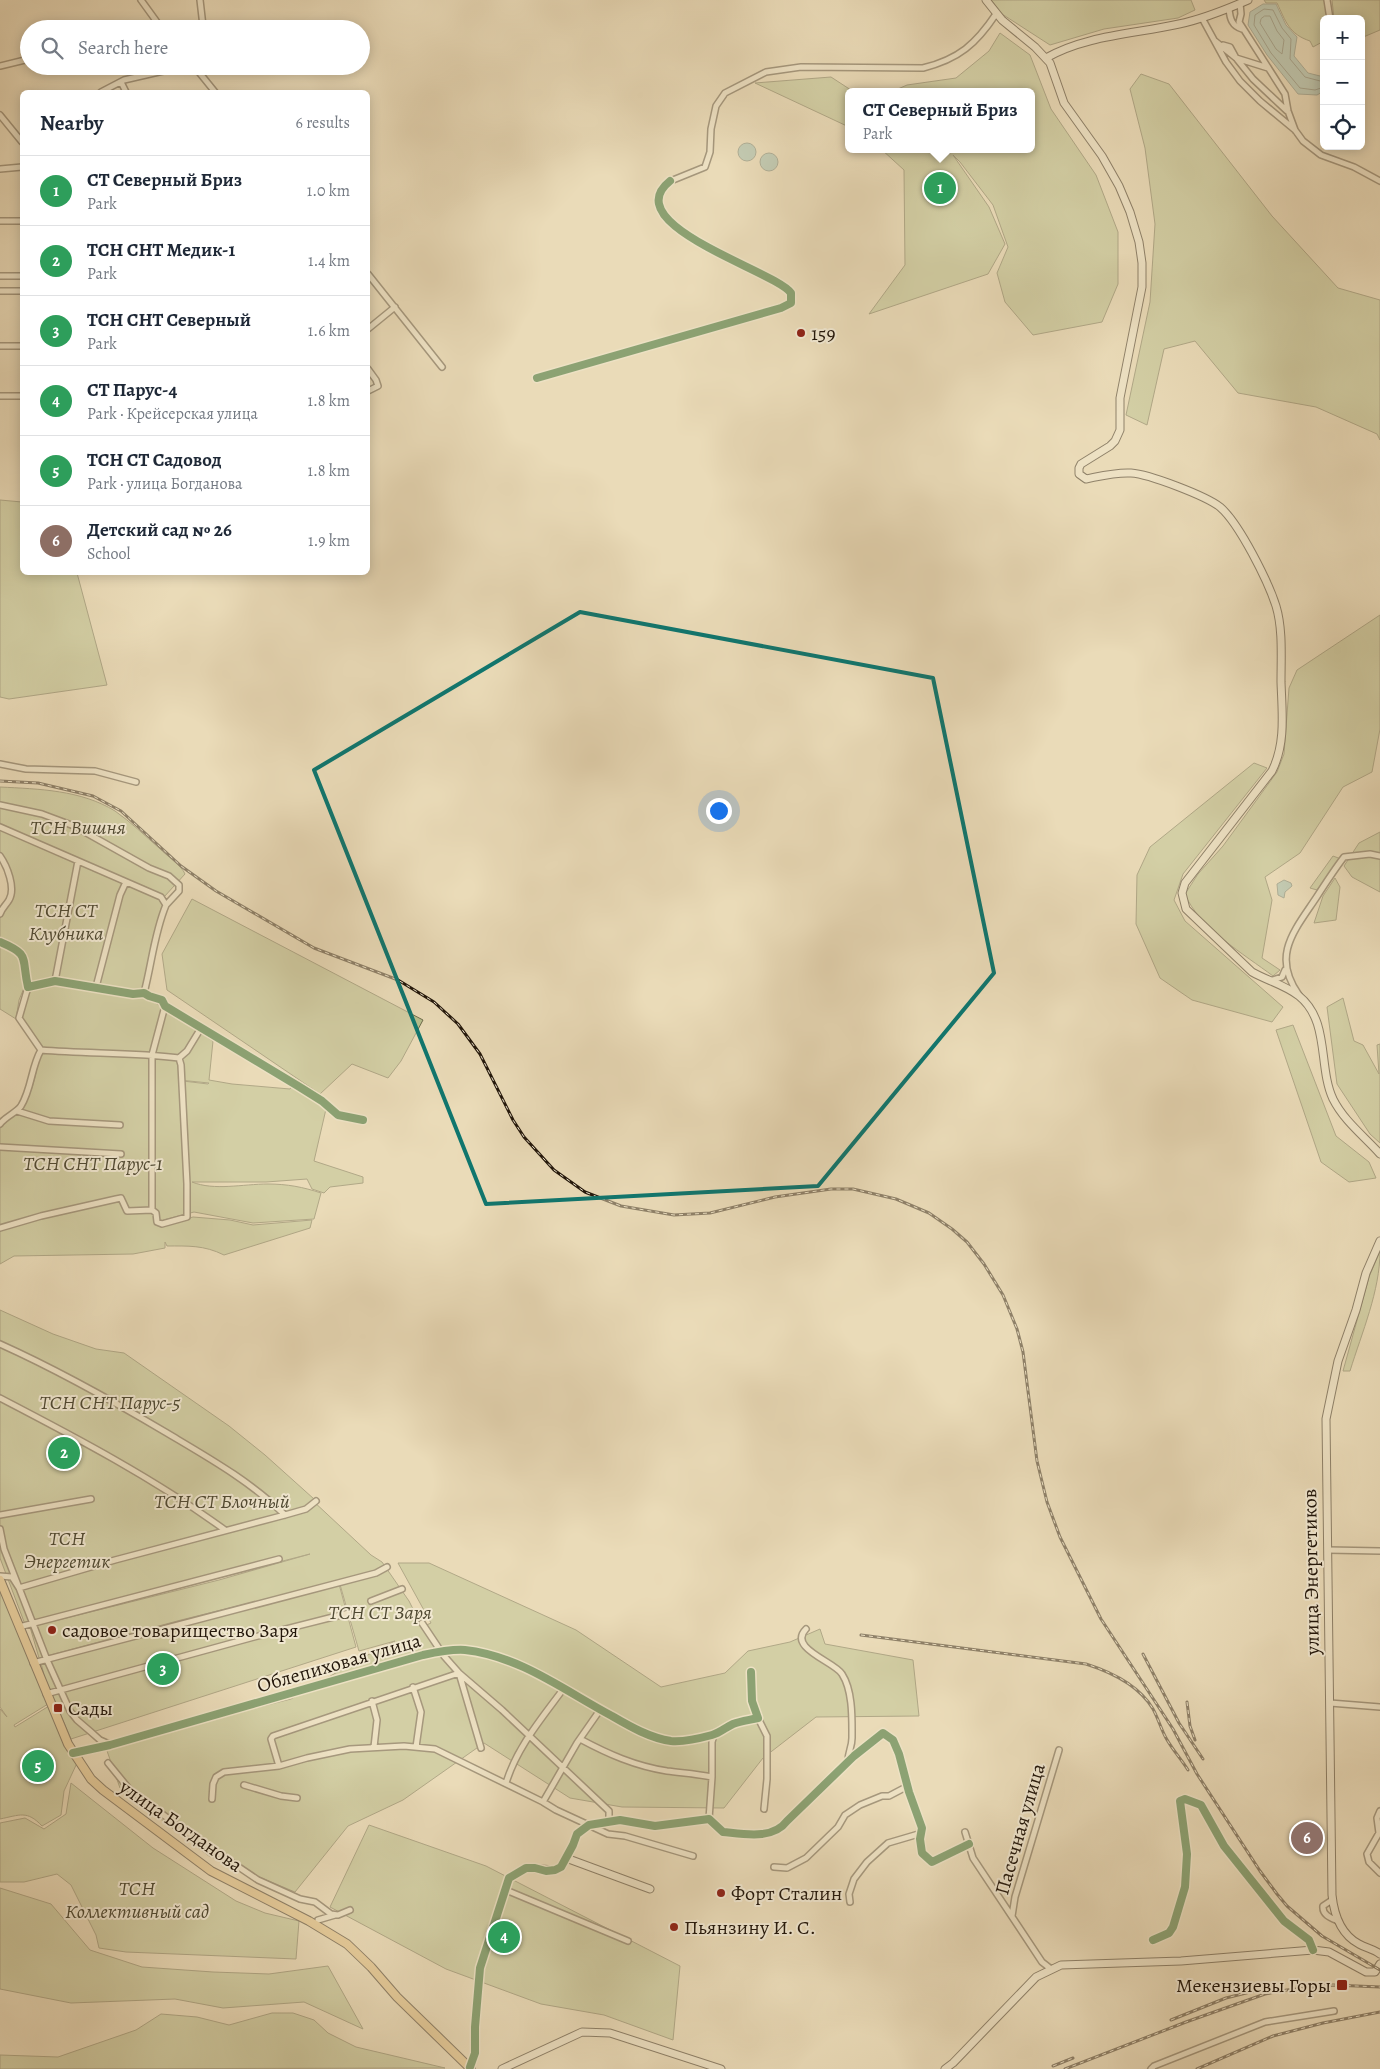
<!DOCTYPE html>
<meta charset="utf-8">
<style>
body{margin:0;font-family:Alegreya,serif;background:#f2f2f3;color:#1f2937}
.controls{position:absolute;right:15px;top:15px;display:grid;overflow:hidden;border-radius:8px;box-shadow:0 2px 12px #0003}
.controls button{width:45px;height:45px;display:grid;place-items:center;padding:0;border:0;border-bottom:1px solid #e0e1e3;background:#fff;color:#1f2937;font:25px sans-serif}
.you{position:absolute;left:718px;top:810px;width:18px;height:18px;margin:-12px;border:4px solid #fff;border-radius:50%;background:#1a73e8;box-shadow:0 0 0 8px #1a73e833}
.badge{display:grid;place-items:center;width:32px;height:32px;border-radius:50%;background:#7c3aed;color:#fff;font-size:16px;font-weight:700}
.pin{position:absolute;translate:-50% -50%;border:2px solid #fff;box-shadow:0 1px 5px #0006}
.popup{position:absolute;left:845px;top:88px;width:190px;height:65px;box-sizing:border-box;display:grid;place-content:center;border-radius:8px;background:#fff;filter:drop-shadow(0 1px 4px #0005);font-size:16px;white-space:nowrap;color:#747a83}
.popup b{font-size:19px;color:#1f2937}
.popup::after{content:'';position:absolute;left:50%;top:100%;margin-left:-10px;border:10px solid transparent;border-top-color:#fff}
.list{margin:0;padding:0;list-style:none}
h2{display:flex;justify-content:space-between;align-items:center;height:65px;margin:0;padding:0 20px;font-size:21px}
h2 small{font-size:16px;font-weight:400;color:#747a83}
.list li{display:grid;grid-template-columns:32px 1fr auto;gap:15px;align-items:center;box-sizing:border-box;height:70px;padding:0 20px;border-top:1px solid #e0e1e3}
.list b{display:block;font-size:19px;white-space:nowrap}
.list p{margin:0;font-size:16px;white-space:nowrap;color:#747a83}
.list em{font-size:16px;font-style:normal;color:#747a83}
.icon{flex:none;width:28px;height:28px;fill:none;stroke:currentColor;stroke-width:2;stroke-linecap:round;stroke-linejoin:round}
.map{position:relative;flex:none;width:1380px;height:2069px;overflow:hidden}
.search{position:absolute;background:#fff;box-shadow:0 2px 12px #0003;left:20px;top:20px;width:350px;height:55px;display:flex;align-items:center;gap:12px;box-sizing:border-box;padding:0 18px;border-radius:28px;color:#747a83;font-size:19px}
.panel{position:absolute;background:#fff;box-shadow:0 2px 12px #0003;left:20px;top:90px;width:350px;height:485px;border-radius:8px}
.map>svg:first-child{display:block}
.green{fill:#b8c08e;stroke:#6d6b4c;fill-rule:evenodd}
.water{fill:#98bbb0;stroke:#69796e}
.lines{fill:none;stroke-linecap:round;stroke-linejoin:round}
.shore{stroke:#5d685d;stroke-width:1}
.street-casing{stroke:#544736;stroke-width:8}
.secondary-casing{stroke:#22160a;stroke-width:9}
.primary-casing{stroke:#22160a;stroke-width:10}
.street{stroke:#f1e8d1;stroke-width:5}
.secondary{stroke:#f1e8d1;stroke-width:7}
.primary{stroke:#e5be7c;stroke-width:8}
.rail-casing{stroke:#22160a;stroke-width:3}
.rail{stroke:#f1e8d1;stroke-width:1;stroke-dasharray:4;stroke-linecap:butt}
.cycleway-casing{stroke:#f1e8d1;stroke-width:11}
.cycleway{stroke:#1b5e20;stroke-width:8}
.marked{fill:none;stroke:#0f766e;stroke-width:4;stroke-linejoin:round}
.poi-dot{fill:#8f2418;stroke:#f1e8d1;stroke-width:2}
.labels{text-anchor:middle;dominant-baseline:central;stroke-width:4;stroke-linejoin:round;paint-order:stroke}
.poi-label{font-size:20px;fill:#22160a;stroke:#f1e8d1;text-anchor:start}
.park-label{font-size:20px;font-style:italic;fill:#4f4932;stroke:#f1e8d1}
.street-label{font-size:20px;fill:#22160a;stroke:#f1e8d1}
</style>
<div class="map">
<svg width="1380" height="2069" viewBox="0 0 1380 2069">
<rect width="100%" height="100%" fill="#eadbb8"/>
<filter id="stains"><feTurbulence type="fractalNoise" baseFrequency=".004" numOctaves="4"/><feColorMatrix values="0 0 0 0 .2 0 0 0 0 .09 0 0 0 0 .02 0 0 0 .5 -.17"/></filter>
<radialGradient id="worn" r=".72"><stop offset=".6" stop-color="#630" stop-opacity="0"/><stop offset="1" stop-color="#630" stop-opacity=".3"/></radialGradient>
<path class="green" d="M991,0H1191L1195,10L1178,18L1104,29L1050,45L1002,14Z
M1264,0H1326L1329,19H1324V41L1313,47L1310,41C1289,34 1286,22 1277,3H1266Z
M1332,0H1380V30L1361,38V19H1334Z
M1000,33L1030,55L1051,109L1096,175L1118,232V284L1102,322L1033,335L1005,302L997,273L1008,247L993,205L960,162L953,155L989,207L1005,244L988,274L869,314L905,265L904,170L881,149H943L950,154L946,149H1031V92H891L907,85L956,78L989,51Z
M1141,74L1169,84L1272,216L1338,288L1380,300V440L1377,434L1316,407L1238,393L1195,341L1164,349L1147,425L1126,415L1150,302L1155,224L1145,148L1130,89Z
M831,77L854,92H849V127L755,83Z
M0,500L22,502V572L77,573L107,685L9,699L0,697Z
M1380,615V729L1372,772L1343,787L1300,853L1265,877L1272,900L1262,958L1280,970L1273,976C1245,955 1198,927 1185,894L1198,874L1223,846L1277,772L1284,754L1289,688L1297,670Z
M1254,763L1267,768L1183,874L1174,900L1185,921L1283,1007L1272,1022L1192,1000L1160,978L1136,924L1137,875L1150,847Z
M0,787C39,789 81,790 115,811C131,822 145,836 159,848C167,856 182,866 185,874L164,897C149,886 131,882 114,875C76,859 37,843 0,825Z
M0,828L160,898L164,905L151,945L149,966L143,991C130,998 76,979 58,979C48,978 33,983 24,988L19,1000L16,1019L0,1009V918L13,893L0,855Z
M1380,832V892L1352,877L1344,866L1359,843Z
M1333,856L1341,859L1317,890L1310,888Z
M1335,878L1340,887L1336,920L1314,923L1323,896Z
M192,899L423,1020L401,1061L388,1078L352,1064L320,1094L167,990L162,954Z
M57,982L95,990L145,996L213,1041L209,1080L232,1084L290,1089L292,1086L326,1109L314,1161L363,1177V1183L330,1187L324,1193L312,1189L307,1179L266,1182H192C214,1191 243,1184 268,1184C287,1184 303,1187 321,1193L314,1219L253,1223L194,1212L163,1220V1225H165L193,1217L230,1220L253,1225L312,1220L310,1228L224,1255C204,1245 188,1246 167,1246L165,1242V1248L133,1254L14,1256L0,1264V1126C6,1116 17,1116 22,1109C34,1091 37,1067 41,1047L21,1017L30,988ZM179,1080L209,1083L208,1084L183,1081L187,1182L184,1181Z
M1343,998L1354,1041L1363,1045L1379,1074L1377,1045L1380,1044V1143L1370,1134L1337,1084L1327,1007Z
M1293,1025L1336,1136L1369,1162L1376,1178L1349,1182L1321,1162L1276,1030Z
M1380,1251C1380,1291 1362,1332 1350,1371H1343L1369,1277Z
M0,1310L53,1334L96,1349L124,1353L229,1426L265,1455L314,1499L312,1500L371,1555L382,1562L409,1601L422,1627L431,1623L398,1563H429L576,1630L661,1687L725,1673L748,1651L790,1642L820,1629L825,1644L913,1660L919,1716L816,1717L763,1758L724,1808L622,1807L570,1798L484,1743L403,1800L348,1826L295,1892L209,1856L120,1788L106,1748L210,1719L291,1699L358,1660L395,1641L359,1651L339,1581L181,1620L39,1658L30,1627L219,1580L310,1554L26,1627L0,1558Z
M339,1584L356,1647L71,1739L45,1679L40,1659Z
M0,1585L48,1704L14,1725L15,1727L49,1706L77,1763L64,1791L61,1815L42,1826C27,1810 20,1815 0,1819V1709L7,1717L0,1707Z
M71,1783L153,1848L236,1901L265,1913L299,1921L296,1959L126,1952L99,1948L96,1935L71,1885L57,1874L24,1882H0V1823L25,1818L44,1829L66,1814Z
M369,1825L486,1866L680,1966L673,2040L604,2015L541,2004L446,1969L330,1907Z
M0,1888L51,1904L90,1950L142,1967L213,1972L269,1974L328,1966L363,2029L304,2002L223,2008L175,1999L71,2003L0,1989Z
M272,2013H293L314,2020L328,2033L356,2047L445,2068L0,2069V2055L58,2057L136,2030L161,2014L197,2017L229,2025Z"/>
<path class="water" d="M1263,4H1276L1286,25L1297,37L1294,56L1308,73L1324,77V91L1317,95L1298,94L1267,55L1248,25L1250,12Z
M738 152a9 9 0 1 1 18 0a9 9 0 1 1-18 0Z
M760 162a9 9 0 1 1 18 0a9 9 0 1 1-18 0Z
M1284,880L1291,883L1292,886L1285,892L1284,898L1278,895L1277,884Z"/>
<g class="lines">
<path class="shore" d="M1265,16H1270L1277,31L1284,40L1282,54L1276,49L1260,23L1261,19Z
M1324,82L1305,77L1290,59L1291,39L1282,28L1273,10L1264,9L1255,15L1254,25L1271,53L1300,88L1315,90L1324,87"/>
<defs>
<path id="street" d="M141,0L162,29
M1327,0L1330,19
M1240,3L1241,14L1239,22L1285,94L1288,111L1295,130
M1229,9C1230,19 1232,26 1242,29
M1202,18L1226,62L1240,81L1260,101L1295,130L1303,141L1321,155L1354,167L1380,181
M198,29L203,26L200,0
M1215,41L1236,58L1253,79L1287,111
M1223,45L1230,47L1236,58L1268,68
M0,66L29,59
M194,66L215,92
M121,82L126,92
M101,92L124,80L185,66
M0,115L22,142
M0,169L22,167
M673,180L705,167L710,152L711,129L716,106L725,93L766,72L801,67L923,68C959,59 976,44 996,14
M0,221H22
M368,274L442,367
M0,276H22
M0,291H22
M368,329L395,307
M0,346H22
M368,369L376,380L378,386L368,391
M537,378L781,308L791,303V293C776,271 615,225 670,181
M0,396H22
M0,764L26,769L95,771L136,782
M0,805L42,814L74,826L149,868L169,876L179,885V891L166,905
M0,827L161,897L166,905C154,934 152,963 144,993
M0,856C7,866 16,888 9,900C6,905 2,908 0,914
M0,942C31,955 21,957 28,987L55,981L133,994L144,993L149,996L162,1000L165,1006L298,1086L322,1101L338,1115L363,1120
M55,981L78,861
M1270,981L1282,977L1285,970
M28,987L19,1018L41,1050C87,1054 133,1052 179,1058L187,1051L201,1028
M96,987L120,895L126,882
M1299,995C1271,956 1294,931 1316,898C1325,884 1334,870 1344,857L1370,854L1380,856
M165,1006L152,1055V1210L156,1213L157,1222L162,1224L187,1217V1184L181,1065L179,1058
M17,1111L49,1121L120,1125
M0,1124C6,1116 16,1113 21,1106C32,1088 31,1067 41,1050
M0,1147L121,1154
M0,1228L41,1216L116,1199L121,1198L127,1211L152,1210
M0,1344C58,1370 113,1401 167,1433C209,1458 250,1481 285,1515
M0,1398C77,1438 155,1479 225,1530
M0,1515L91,1499
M0,1529L4,1549L47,1660L70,1711L77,1720L91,1732L100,1740L109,1744
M1328,1550L1380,1551
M0,1576L12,1577L19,1588L115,1560L285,1515L306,1509L316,1501
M371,1601L402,1589
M422,1623L444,1656L459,1673L502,1710L609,1811V1822
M19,1627L279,1559
M806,1629C787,1648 835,1662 842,1674C853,1691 852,1719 852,1738C852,1747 848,1752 848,1761
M33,1663L376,1573L387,1567
M413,1687L421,1712L416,1747
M46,1694L254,1637L349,1613
M372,1701L377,1720L374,1747
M1330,1703L1380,1707
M758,1718L767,1736V1779L764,1809
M580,1739C608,1754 635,1766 667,1771C682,1773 697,1774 712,1777
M73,1753L110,1745L423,1655C437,1652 451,1649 465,1650C520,1656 565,1691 612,1716C631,1727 650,1738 671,1741C683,1742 701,1738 712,1735C720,1733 726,1727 733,1724C741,1721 750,1720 758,1718L752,1701L751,1672
M108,1763L130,1790L181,1828L258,1880L300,1899L315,1902L331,1914L338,1915L350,1910
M279,1766L271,1739L273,1736L459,1673L481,1748
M506,1783C517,1747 542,1718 564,1688
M244,1785L281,1796L297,1798
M212,1799L213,1784L216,1777L224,1772L279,1766L307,1758L350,1749L404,1746L435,1749L543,1802L556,1810L608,1834L625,1836L693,1856
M543,1802L577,1743L600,1710
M1380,1811L1377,1818L1379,1833L1367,1854L1369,1862L1380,1873
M709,1819L712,1777V1742L714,1735
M965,1832L973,1858L1042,1962L1051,1969
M566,1858L577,1834L589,1825L620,1820L655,1826L709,1819L723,1832C744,1834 773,1840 787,1821L854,1756L883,1733L893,1740L899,1754L909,1792L922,1828L920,1839L922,1853L932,1862L969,1844
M774,1867L787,1868L806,1858L838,1827L845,1815L860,1805L882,1796H889L908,1786
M506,1890L628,1941
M1332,1900L1323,1906C1322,1915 1331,1918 1338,1921
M850,1902L849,1894L854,1879L867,1862L888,1843L922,1833
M1012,1916L1015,1897L1059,1750
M318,1920L335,1915
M1153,1940L1169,1933L1173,1927L1185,1887L1187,1854L1180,1801L1185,1799L1201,1805L1224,1846L1284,1921L1309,1940L1313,1950
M1151,2069L1154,2066L1265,2022L1334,2011"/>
<path id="secondary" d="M986,0L1002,20L1035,47L1050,63L1064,103L1102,156L1119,186L1130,212L1139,242L1142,263V287L1120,398V430L1115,441L1110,446L1081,464L1079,468V474L1086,479C1101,476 1116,472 1131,473C1149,474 1206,496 1220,507C1239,523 1268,581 1276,606C1283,629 1281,657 1281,682C1282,712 1286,743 1272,771L1185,883L1182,893L1186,909L1252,972C1268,981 1285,985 1299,996C1330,1021 1318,1067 1333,1099C1344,1121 1364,1136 1380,1154
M1046,58C1086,35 1135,34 1179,24C1203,19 1225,10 1248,0
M1380,1241L1366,1273L1356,1310L1338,1361L1326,1419L1332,1895C1334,1914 1340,1934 1359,1944C1366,1948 1374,1949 1380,1954
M470,2067L475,2053V2027L480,1968L509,1878L526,1868L555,1870L561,1867L566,1858L650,1889
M502,2069L582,2032L610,2033L721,2069
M945,2069L953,2063L1036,1977L1061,1965L1181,1961L1313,1950L1329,1952L1366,1972H1375L1380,1964"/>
<path id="primary" d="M0,1580L68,1744L91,1779L103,1790L211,1871L309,1921L347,1944L371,1967L397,1997L471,2069"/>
</defs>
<use href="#street" class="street-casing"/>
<use href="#secondary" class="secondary-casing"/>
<use href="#primary" class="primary-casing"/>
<use href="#street" class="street"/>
<use href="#secondary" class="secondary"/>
<use href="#primary" class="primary"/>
<defs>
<path id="rail" d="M0,781L38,783L93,796L121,811L181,866L216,891L314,948L398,980L434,1002L458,1024L480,1054L513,1120L524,1137L554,1170L585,1192L621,1206L674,1215L710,1213L775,1197L831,1189H853L896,1199L929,1213L952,1229L967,1242L984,1264L1003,1295L1017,1329L1023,1352L1037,1461L1047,1502L1060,1537L1101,1619L1173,1729L1197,1774L1260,1871L1277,1894L1287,1906L1322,1936L1380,1970
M861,1635L1086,1664C1111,1672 1139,1685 1153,1709C1158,1718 1161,1729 1166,1738C1172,1749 1181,1759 1188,1770
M1143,1654L1179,1723L1203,1759
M1187,1702L1190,1726L1195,1740
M1171,2020L1226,1998L1270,1987
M1053,2066L1073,2058
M1065,2069L1186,2022L1265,1994L1287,1990L1333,1985L1380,1987
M1197,2069L1273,2036L1323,2023L1380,2012"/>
</defs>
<use href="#rail" class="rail-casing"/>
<use href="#rail" class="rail"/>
<defs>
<path id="cycleway" d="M537,378L781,308L791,303V293C776,271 615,225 670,181
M0,942C31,955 21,957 28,987L55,981L133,994L144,993L149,996L162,1000L165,1006L298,1086L322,1101L338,1115L363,1120
M73,1753L110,1745L423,1655C437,1652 451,1649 465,1650C520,1656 565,1691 612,1716C631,1727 650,1738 671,1741C683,1742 701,1738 712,1735C720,1733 726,1727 733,1724C741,1721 750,1720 758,1718L752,1701L751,1672
M1153,1940L1169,1933L1173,1927L1185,1887L1187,1854L1180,1801L1185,1799L1201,1805L1224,1846L1284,1921L1309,1940L1313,1950
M470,2067L475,2053V2027L480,1968L509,1878L526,1868H535L546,1871L555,1870L561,1867L573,1845L577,1834L589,1825L620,1820L655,1826L709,1819L723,1832C744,1834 773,1840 787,1821L854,1756L883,1733L893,1740L899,1754L909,1792L922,1828L920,1839L922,1853L932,1862L969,1844"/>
</defs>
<use href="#cycleway" class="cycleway-casing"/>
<use href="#cycleway" class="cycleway"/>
</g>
<path d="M0 0H1380V2069H0ZM580,612L933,678L994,973L818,1186L486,1204L314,770Z" fill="#eadbb8" fill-opacity=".55" fill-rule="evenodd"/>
<path class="marked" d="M580,612L933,678L994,973L818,1186L486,1204L314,770Z"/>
<g class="poi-dot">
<circle cx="801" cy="333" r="5"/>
<circle cx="52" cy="1630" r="5"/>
<rect x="53" y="1703" width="10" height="10" rx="2.5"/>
<circle cx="721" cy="1893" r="5"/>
<circle cx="674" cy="1927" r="5"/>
<rect x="1336" y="1979" width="12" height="12" rx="2.5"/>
</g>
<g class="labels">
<g class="poi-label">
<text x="811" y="333">159</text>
<text x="62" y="1630">садовое товарищество Заря</text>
<text x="68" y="1708">Сады</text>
<text x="731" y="1893">Форт Сталин</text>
<text x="684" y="1927">Пьянзину И. С.</text>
<text x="1331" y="1985" text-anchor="end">Мекензиевы Горы</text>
</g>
<g class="park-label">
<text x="78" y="827">ТСН Вишня</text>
<text x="66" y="910">ТСН СТ<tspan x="66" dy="23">Клубника</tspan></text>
<text x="93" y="1163">ТСН СНТ Парус-1</text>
<text x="110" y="1402">ТСН СНТ Парус-5</text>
<text x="222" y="1501">ТСН СТ Блочный</text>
<text x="67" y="1538">ТСН<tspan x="67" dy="23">Энергетик</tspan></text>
<text x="380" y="1612">ТСН СТ Заря</text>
<text x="137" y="1888">ТСН<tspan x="137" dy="23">Коллективный сад</tspan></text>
</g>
<g class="street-label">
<text transform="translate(1311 1572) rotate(-91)">улица Энергетиков</text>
<text transform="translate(339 1663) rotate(-16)">Облепиховая улица</text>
<text transform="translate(181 1826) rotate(35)">улица Богданова</text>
<text transform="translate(1020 1829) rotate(-74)">Пасечная улица</text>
</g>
</g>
<rect width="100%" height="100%" filter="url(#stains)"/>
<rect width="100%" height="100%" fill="url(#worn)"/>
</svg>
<div class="controls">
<button>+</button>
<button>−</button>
<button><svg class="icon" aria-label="locate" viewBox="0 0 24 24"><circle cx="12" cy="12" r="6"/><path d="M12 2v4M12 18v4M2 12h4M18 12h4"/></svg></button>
</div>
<div class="you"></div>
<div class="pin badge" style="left:940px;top:188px;background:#2e9e5b">1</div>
<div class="popup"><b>СТ Северный Бриз</b>Park</div>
<div class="pin badge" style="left:64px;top:1453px;background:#2e9e5b">2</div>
<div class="pin badge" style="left:163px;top:1669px;background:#2e9e5b">3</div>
<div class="pin badge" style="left:504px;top:1937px;background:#2e9e5b">4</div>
<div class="pin badge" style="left:38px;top:1766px;background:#2e9e5b">5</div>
<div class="pin badge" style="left:1307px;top:1838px;background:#8d6e63">6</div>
<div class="search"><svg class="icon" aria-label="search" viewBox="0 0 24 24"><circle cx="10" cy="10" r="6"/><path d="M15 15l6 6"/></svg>Search here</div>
<section class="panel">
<h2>Nearby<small>6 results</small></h2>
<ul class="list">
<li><span class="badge" style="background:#2e9e5b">1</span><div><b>СТ Северный Бриз</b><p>Park</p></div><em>1.0 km</em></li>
<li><span class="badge" style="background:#2e9e5b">2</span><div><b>ТСН СНТ Медик-1</b><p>Park</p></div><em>1.4 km</em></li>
<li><span class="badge" style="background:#2e9e5b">3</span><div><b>ТСН СНТ Северный</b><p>Park</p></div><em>1.6 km</em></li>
<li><span class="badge" style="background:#2e9e5b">4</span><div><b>СТ Парус-4</b><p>Park · Крейсерская улица</p></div><em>1.8 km</em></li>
<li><span class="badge" style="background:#2e9e5b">5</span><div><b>ТСН СТ Садовод</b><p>Park · улица Богданова</p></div><em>1.8 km</em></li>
<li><span class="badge" style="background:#8d6e63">6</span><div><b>Детский сад № 26</b><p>School</p></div><em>1.9 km</em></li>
</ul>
</section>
</div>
